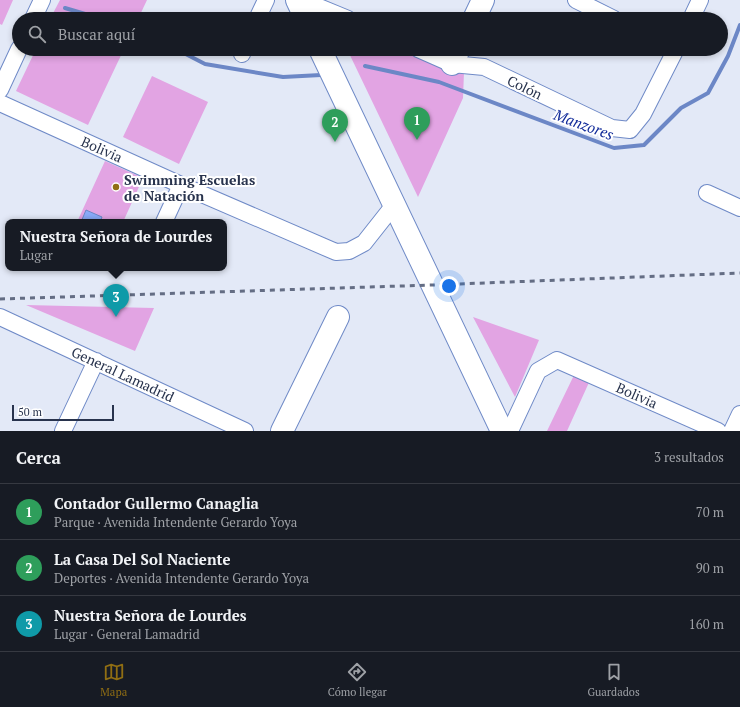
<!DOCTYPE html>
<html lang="es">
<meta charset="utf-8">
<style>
body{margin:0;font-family:"PT Serif",serif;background:#20242c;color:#f1f3f6}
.scale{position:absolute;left:12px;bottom:10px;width:102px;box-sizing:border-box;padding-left:4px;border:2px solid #28334d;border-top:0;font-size:11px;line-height:14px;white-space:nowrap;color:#28334d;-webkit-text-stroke:3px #fff;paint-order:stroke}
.you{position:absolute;left:449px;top:286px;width:14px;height:14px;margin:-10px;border:3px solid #fff;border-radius:50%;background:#1a73e8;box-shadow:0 0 0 6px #1a73e833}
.badge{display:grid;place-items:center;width:26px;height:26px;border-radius:50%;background:#906e13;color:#fff;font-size:13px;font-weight:700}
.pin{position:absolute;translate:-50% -33px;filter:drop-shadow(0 1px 2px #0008)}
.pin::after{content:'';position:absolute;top:21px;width:14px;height:12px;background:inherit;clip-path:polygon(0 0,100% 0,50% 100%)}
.popup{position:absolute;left:5px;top:219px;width:222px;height:52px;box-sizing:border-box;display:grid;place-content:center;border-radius:8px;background:#171b24;filter:drop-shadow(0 1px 3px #0005);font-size:13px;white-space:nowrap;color:#9ea1a6}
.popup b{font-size:15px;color:#f1f3f6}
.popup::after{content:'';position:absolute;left:50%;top:100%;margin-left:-8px;border:8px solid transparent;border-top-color:#171b24}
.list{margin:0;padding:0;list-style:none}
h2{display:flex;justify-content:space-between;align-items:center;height:52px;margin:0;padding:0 16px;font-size:17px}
h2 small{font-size:13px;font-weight:400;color:#9ea1a6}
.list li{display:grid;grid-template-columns:26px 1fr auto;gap:12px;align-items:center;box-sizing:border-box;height:56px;padding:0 16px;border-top:1px solid #363941}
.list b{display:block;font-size:15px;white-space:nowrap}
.list p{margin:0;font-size:13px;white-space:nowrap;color:#9ea1a6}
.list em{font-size:13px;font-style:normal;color:#9ea1a6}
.icon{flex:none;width:22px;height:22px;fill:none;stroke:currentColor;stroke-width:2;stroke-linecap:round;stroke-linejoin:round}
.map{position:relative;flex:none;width:740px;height:431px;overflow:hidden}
.search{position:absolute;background:#171b24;box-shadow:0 2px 6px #0003;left:12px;right:12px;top:12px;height:44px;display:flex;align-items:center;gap:10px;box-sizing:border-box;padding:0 14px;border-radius:22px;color:#9ea1a6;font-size:15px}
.sheet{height:220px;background:#171b24}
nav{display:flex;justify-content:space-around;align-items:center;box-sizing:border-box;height:56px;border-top:1px solid #363941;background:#171b24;font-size:11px;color:#9ea1a6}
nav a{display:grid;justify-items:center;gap:2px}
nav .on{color:#906e13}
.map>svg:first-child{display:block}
.green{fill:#e2a4e3}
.water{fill:#89abfa;stroke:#6c87c6}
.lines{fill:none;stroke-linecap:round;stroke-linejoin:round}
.stream{stroke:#6c87c6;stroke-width:4}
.street-casing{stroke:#6f8ac7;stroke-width:18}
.secondary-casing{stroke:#6f8ac7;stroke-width:24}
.street{stroke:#fff;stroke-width:16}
.secondary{stroke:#fff;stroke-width:22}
.rail{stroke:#646d84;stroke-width:3;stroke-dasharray:5 5;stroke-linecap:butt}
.poi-dot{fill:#906e13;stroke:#fff;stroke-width:1.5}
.labels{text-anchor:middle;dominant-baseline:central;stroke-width:4;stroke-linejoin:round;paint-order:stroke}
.street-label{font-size:14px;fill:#28334d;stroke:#fff}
.poi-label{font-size:14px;font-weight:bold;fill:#28334d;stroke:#fff;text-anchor:start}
.water-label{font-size:15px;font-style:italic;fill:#112b9a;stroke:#fff}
</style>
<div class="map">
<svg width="740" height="431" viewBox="0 0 740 431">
<rect width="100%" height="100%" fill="#e3e9f7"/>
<path class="green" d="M0,0H13L2,25L0,24Z
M60,0H147L138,19H50Z
M36,49H124L88,125L16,91Z
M347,49H411L464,72L463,98L418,197Z
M152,76L208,102L179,164L123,137Z
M105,161L143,178L123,222H77Z
M26,305L154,308L135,351Z
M473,317L539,340L515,397Z
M576,371L591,378L567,431H547Z"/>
<path class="water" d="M86,210L102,217L100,222H81Z"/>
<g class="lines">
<path class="stream" d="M65,8L102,19
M176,49L205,64L283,77L321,75
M365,66L439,82L614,148L644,145L681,108L708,93L728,56L740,25"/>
<defs>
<path id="street" d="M302,0L348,19
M576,0L614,19
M33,19L42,0
M257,19L266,0
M691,19L700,0
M418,49L452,64L484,67L612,128L630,130L643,114L676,49
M242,54L244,49
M0,90L19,49
M0,103L181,185L336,252L349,251L364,243L394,205
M707,193L740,208
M164,222L181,185
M0,317L245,431
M63,431L96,361
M510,431L538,371L557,360L718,431
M732,431L740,414"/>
<path id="secondary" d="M297,0L306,19
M474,19L483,0
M320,49L502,431
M452,64L459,49
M282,431L338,317"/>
</defs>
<use href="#street" class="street-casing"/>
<use href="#secondary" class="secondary-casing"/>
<use href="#street" class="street"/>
<use href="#secondary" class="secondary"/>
<path class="rail" d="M0,299L432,285L740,273"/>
</g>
<circle class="poi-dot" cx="116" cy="187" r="4"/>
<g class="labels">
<g class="street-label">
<text transform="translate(525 87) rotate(26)">Colón</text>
<text transform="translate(102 149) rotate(24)">Bolivia</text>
<text transform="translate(123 374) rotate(25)">General Lamadrid</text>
<text transform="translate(637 395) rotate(24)">Bolivia</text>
</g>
<g class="poi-label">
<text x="124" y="179">Swimming Escuelas<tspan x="124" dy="16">de Natación</tspan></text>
</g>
<g class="water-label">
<text transform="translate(584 124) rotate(20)">Manzores</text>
</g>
</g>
</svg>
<div class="scale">50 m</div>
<div class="you"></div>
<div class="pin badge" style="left:417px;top:140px;background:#2e9e5b">1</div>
<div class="pin badge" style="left:335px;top:142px;background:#2e9e5b">2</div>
<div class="pin badge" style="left:116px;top:317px;background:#0f9aa8">3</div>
<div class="popup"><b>Nuestra Señora de Lourdes</b>Lugar</div>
<div class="search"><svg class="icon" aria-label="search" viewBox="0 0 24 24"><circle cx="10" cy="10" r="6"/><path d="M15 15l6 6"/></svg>Buscar aquí</div>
</div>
<section class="sheet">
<h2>Cerca<small>3 resultados</small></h2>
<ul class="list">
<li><span class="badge" style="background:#2e9e5b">1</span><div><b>Contador Gullermo Canaglia</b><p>Parque · Avenida Intendente Gerardo Yoya</p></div><em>70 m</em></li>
<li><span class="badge" style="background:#2e9e5b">2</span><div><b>La Casa Del Sol Naciente</b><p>Deportes · Avenida Intendente Gerardo Yoya</p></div><em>90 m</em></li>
<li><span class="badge" style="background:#0f9aa8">3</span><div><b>Nuestra Señora de Lourdes</b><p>Lugar · General Lamadrid</p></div><em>160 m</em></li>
</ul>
</section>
<nav>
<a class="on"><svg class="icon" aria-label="map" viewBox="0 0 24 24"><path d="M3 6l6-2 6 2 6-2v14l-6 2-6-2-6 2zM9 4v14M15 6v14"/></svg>Mapa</a>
<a><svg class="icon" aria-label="directions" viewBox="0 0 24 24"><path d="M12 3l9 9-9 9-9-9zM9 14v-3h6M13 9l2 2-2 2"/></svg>Cómo llegar</a>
<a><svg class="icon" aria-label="saved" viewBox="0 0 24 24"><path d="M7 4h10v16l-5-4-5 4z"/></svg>Guardados</a>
</nav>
